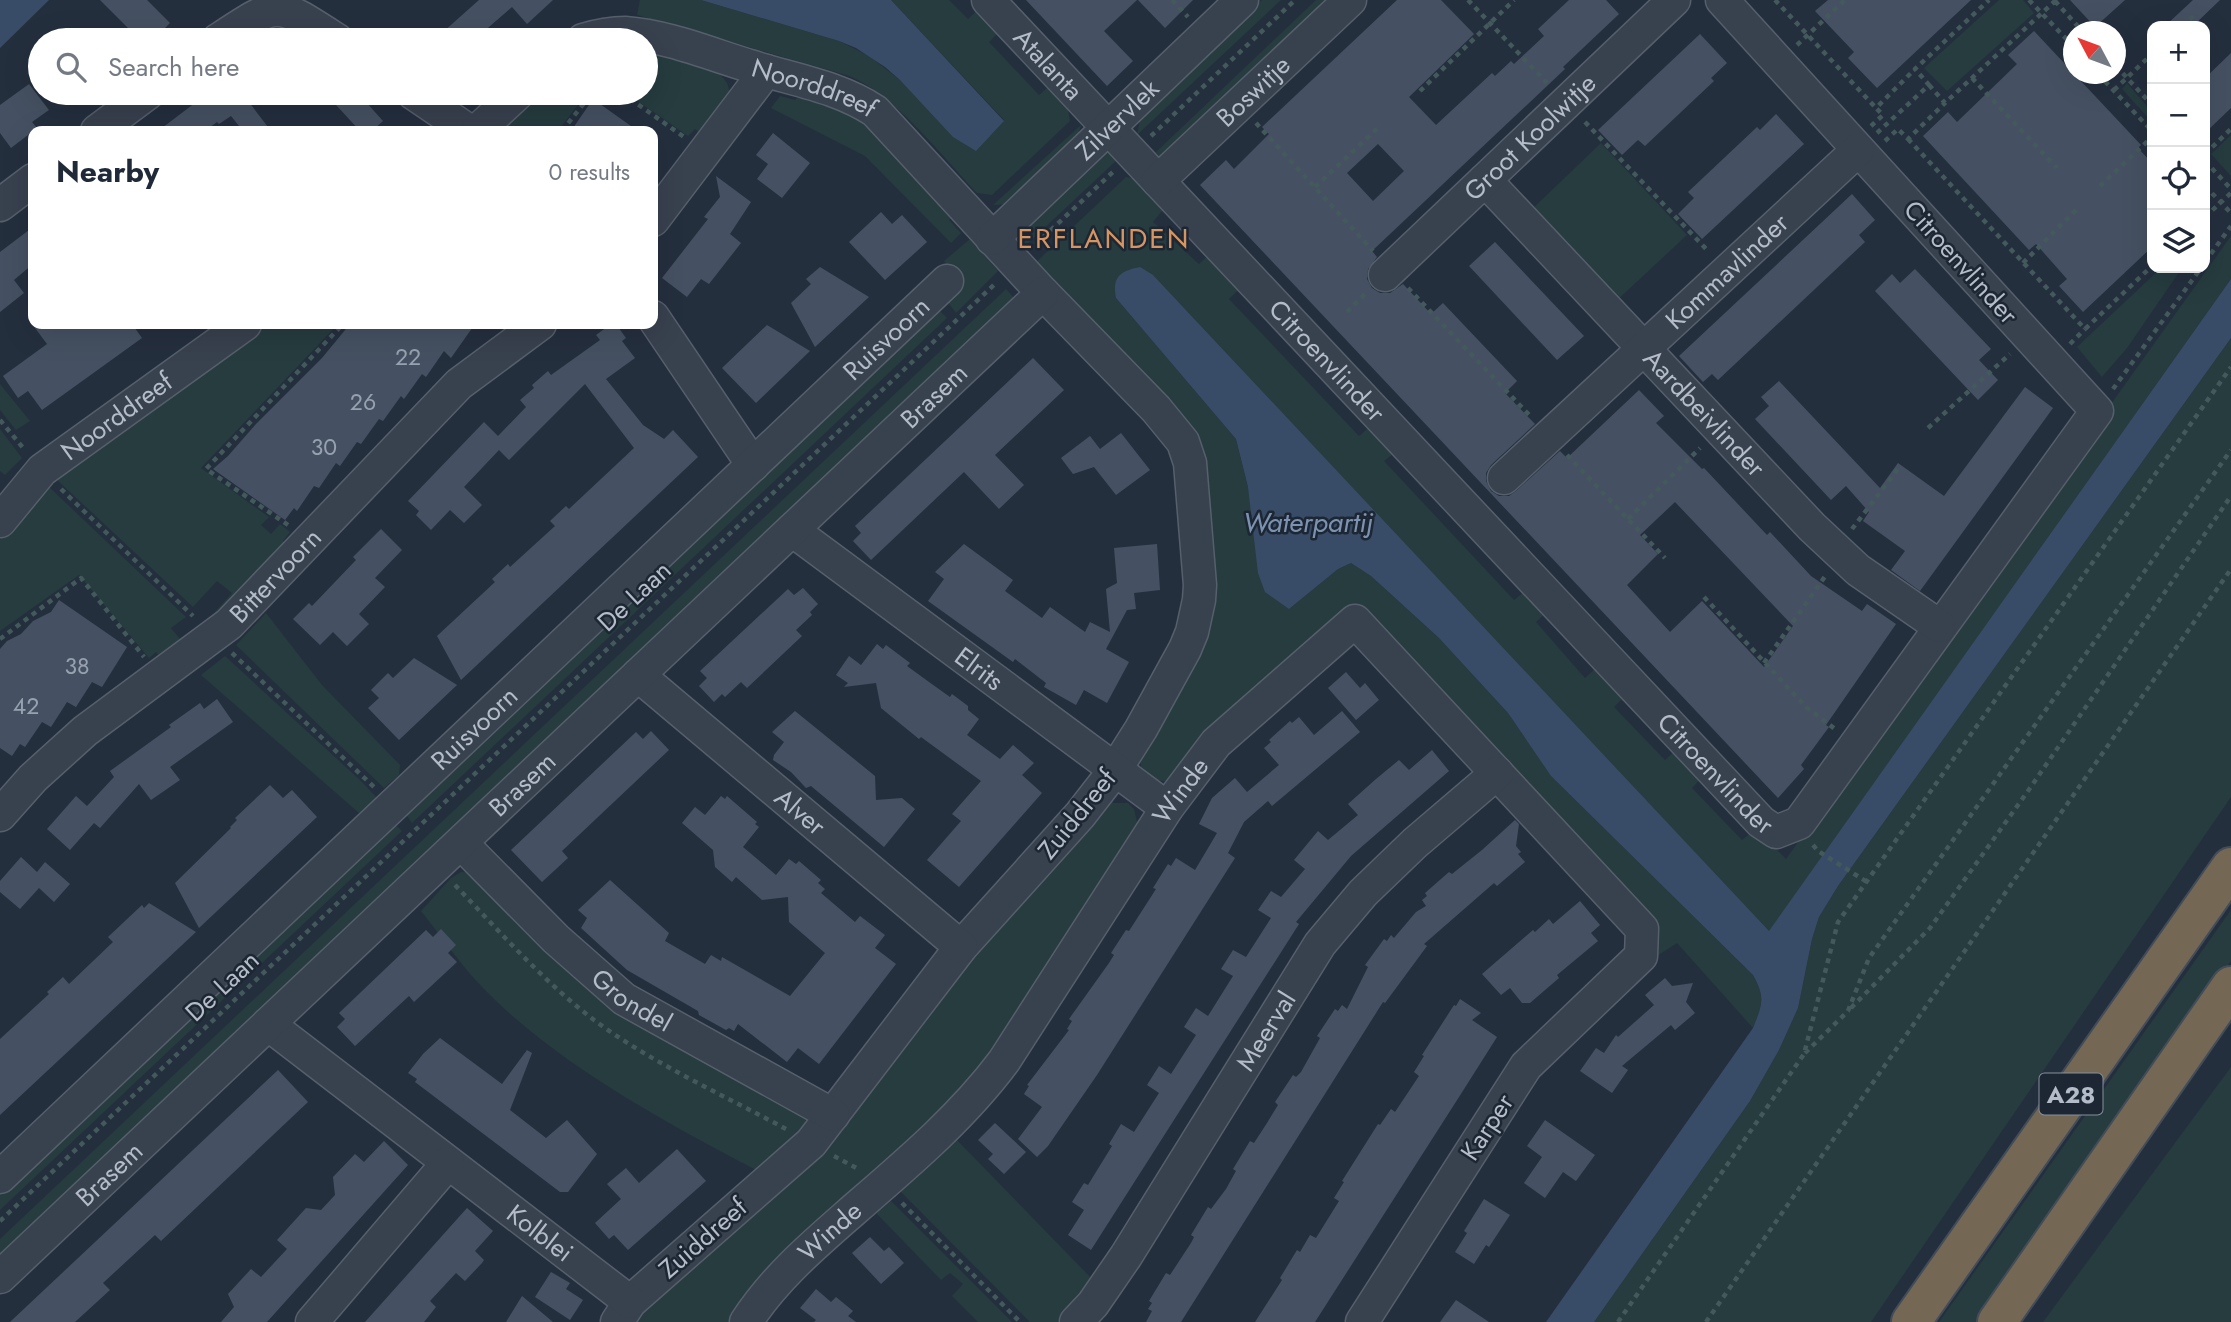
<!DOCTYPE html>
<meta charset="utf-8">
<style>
body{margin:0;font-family:Jost,sans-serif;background:#f2f2f3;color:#1f2937}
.controls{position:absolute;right:21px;top:21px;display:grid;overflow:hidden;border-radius:14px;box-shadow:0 7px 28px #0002}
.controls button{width:63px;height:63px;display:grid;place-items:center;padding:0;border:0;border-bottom:2px solid #e0e1e3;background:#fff;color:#1f2937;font:35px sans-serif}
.compass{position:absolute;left:2063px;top:21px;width:63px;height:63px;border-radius:50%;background:#fff;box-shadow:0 7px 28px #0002;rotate:311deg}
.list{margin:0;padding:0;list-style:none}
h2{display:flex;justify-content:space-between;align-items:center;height:91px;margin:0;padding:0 28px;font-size:30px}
h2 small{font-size:23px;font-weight:400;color:#747a83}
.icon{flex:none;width:38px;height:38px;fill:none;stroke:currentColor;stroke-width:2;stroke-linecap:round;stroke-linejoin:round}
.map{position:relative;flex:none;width:2231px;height:1322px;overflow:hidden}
.search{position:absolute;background:#fff;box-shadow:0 7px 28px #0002;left:28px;top:28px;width:630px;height:77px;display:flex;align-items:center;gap:18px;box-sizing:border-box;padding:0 24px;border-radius:38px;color:#747a83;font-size:26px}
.panel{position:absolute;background:#fff;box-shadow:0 7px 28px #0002;left:28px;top:126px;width:630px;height:203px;border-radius:14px}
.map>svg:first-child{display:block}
.green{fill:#263c3f}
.water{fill:#394c67}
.building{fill:#455162;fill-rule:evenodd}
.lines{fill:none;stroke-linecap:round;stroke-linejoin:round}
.minor-casing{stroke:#565f6c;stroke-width:35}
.highway-casing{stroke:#434c59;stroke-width:42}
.path{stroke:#44595c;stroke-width:4.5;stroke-dasharray:5 5;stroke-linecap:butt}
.minor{stroke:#38414e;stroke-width:32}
.highway{stroke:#746855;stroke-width:38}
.labels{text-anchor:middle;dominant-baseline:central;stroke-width:5;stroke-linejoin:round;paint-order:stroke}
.number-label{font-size:23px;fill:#98a1af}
.shield{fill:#1d2633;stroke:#878f9c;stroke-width:2}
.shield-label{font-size:24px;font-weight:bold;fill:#b4bcc9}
.street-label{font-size:26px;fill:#b4bcc9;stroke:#1d2633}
.neighbourhood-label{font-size:28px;letter-spacing:2px;fill:#d59563;stroke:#1d2633}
.water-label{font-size:28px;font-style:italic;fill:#7c92b1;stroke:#1d2633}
</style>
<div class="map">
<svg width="2231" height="1322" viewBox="0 0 2231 1322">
<rect width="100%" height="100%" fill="#242f3e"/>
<path class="green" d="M640,0H701L839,41L869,56L900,80L990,136L1004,120L891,0H949L968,19L981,7L1002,29L989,42L1039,95L1053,83L1066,96L1061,102L1068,110L1070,121L992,195L977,193C943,157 891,90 846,75L637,15Z
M1262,0H1281L1137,135L1141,115Z
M1316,0H1337L1165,163L1156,152Z
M1999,0H2023L2034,13L1947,91L1924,68Z
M646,45C665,52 734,66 729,94C726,106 711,126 705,137L695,129L688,136L626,93H646Z
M2127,83L2152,112V122L2122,89Z
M540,93H587L558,131H497Z
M801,94L854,108L955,214L949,220L961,233L951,243L865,156L771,108L780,96L795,100Z
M1081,125L1078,136L1007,204L993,205Z
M2231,135V176L2211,154Z
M1601,143L1687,235L1614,303L1528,213Z
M1107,152L1118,159L1025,246L1021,229L1093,159Z
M1137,173L1167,205L1153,222L1199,264L1211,253L1243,285L1229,299L1359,436L1373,424L1397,451L1384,461L1514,600L1528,589L1549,610L1536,622L1585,678L1600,664L1628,693L1614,707L1665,760L1678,748L1704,775L1692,788L1742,840L1756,829L1786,859L2231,236V279L1769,932L1153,275L1116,298L1236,439L1248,487L1289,609L1338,569L1351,563L1371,576L1439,638L1508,713L1552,777L1753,975C1766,998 1762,1005 1753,1028L1677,943L1657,956L1651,920L1357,608L1180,773L1166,782L1154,779L1141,767L1140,749L1208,631L1215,599L1205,467L1033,265L1126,177L1131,178Z
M970,239L998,271L956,313L944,297L961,282L944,261Z
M2161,268H2182L2127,348L2102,377L2077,347Z
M1006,289L1016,300L0,1264V1239Z
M936,307L947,318L412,823L403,810Z
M266,324H338L201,468L269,517L261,525L271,534L280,524L290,532L283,541L289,548L212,625L208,620L232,593L217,581L193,607L55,478Z
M2231,338V797L1871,1322H1594L1750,1101L1779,1050L1798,1008L1812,939L1819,917L1838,886Z
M0,384L30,421L16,430L0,410Z
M0,429L22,458L5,475L0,471Z
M47,485L186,617L171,628L186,646L164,662L156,652L149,658L79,575L0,631V540Z
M266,613L322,685L400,765L399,775L384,788L236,645Z
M225,656L361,781L377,798L359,813L201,675Z
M1109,797L1113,803H1128L1134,809L1137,822L1143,825L976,1080L733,1322H633L970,953Z
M392,821L402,831L0,1210V1186Z
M461,872L476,873L799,1110L806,1118L804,1130L760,1172C668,1124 557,1064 485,990C461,966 442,937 421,911L451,878Z
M2231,910V961L1979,1322H1939Z
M2231,1067V1322H2043Z
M956,1139L1096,1283L1061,1322H1030L899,1190Z
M891,1201L1012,1322H978L952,1296L963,1284L950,1273L941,1280L876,1213Z"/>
<path class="water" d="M0,0H49L0,48Z
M701,0H891L1004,121L976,151L953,137L900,80L885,67L856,48L839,41Z
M1140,267L1153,275L1769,931L2231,279V338L1838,886L1819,917L1812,939L1798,1008L1779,1050L1750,1101L1594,1322H1546L1753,1028C1762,1005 1766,998 1753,975L1551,776L1508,713L1439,638L1371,576L1351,563L1338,569L1289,609L1265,592L1258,573L1248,487L1236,439L1116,298C1112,277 1120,271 1140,267Z"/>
<path class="building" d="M100,0H147L170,23L153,40H140Z
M479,0H553L527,24L512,7L474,40H434Z
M1026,0H1137L1104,31L1133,61L1107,86Z
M1138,0H1193L1165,28Z
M1397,0H1441L1474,34L1409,97L1436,125L1492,73L1495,76L1511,61L1514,64L1544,36L1538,29L1569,0H1606L1619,14L1563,67L1565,69L1372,251L1377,257L1368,269L1367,279L1372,288L1380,293H1390L1403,284L1431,314L1443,303L1517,381L1505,393L1535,424L1491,465L1486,473V481L1491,491L1499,496H1509L1516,491L1560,451L1567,458L1639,390L1664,416L1656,423L1702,469L1704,468L1767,535L1770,532L1811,576L1862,611L1867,604L1896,624L1826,725L1829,727L1801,765L1804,769L1778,798L1200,185L1226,160L1234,169L1269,134L1262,127ZM1378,144L1404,171L1373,201L1347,173ZM1675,502L1793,626L1764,667L1702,601L1670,632L1627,585L1658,554L1640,535Z
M1828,0H1971L1877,88L1848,58L1854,52L1815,11Z
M2070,0H2125L2095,27Z
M2193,0H2220L2193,26H2165Z
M2034,31L2141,145L2138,148L2152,163V247L2083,312L2059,286L2067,279L2036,244L2029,250L1923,136L1948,112L1957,122L2017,64L2008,55Z
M1700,34L1727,63L1711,78L1714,81L1645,146L1638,140L1622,155L1598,130Z
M2231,53V108L2205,133V78Z
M29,84L49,110L32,122L37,128L11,148L0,133V105Z
M208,93H242L271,131H243L231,116L219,124L217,122L205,131H158Z
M325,93H358L383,121L372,131H360Z
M593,99L638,131H571Z
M1776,114L1804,144L1702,239L1678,214L1694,198L1688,192L1757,127L1760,130Z
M773,133L810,163L782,198L757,179L768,164L756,155Z
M716,176L751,202L730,234L741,243L709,284L701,279L687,297L662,278L708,219L704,217L720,197Z
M1852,194L1875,220L1859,235L1865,242L1718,380L1712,374L1703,382L1679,356Z
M881,212L892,224L902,215L927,242L885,280L849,242Z
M33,227V264L14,280L24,293L0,312V252Z
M1495,242L1584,336L1557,360L1469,266Z
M820,267L869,297L815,347L791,303L811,284L806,279Z
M1915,269L1991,349L1979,360L1998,380L1978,400L1875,291L1892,274L1900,283Z
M32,324H132L142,338L42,410L28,391L18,398L3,376L47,344Z
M350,324H475L451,358L444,351L426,377L422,374L404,399L401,396L383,421L379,419L361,444L357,442L340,466L336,463L319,488L314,486L297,511L294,508L285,520L213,469L228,456L256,424L322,358Z
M611,324H616L626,338L622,341L635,358L606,379L643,425L664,439L673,430L698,457L461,680L437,636L495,582L492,579L508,564L510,567L555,526L550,521L566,506L569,509L634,448L585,384L509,460L499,450L464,487L482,505L464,523L450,510L431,530L416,515L419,511L408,501L484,422L498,436L526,407L520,400L534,388L532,385L548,371L551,375L600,340L596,335Z
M767,325L810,351L756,403L722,368Z
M1033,358L1064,390L995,455L1024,485L999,509L964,472L871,560L853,541L861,533L855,526Z
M1779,381L1880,488L1898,463L1944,496L2025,387L2053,408L1920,591L1891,570L1905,551L1863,521L1869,512L1846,486L1831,500L1755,419L1769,406L1761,397Z
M1121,433L1150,470L1116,495L1094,467L1073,474L1061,458L1090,436L1100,449Z
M381,529L402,550L375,578L385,587L359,614L369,624L347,646L333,632L320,645L293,619L309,603L312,606L356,560L353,557Z
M964,544L1013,580L1005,591L1042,618L1050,607L1085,632L1090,622L1110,632L1106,589L1117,583L1114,548L1157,544L1160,590L1134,593L1136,609L1127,610L1106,649L1129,662L1107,703L1084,690L1076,705L1044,687L1046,683L1015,659L1013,662L928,601L944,579L935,572Z
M803,588L818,604L810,612L812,615L796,630L802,636L747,688L741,682L725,697L722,694L714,702L699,686L707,678L700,671L788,589L794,595Z
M59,600L127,647L102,687L92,682L76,707L67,702L51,727L42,722L25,747L20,744L12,756L0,748V649L7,641L21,634L33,621L51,612Z
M877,644L883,649L886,645L910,663L907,666L929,682L950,697L952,694L968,706V710L979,719L967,735L1000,759L1013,745L1034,763L1022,775L1042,793L959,887L927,860L961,821L952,814L981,781L921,737L919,739L881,708L876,683L844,687L848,683L836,675L849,656L861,665Z
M414,658L457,685L399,740L368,708L379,698L371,690L388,673L393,678Z
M1346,672L1360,688L1365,683L1379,700L1356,720L1328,688Z
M217,699L233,722L170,767L180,780L151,800L139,784L100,828L94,823L70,850L47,829L76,796L87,806L114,777L110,771L171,727L169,725L200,703L204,709Z
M795,711L875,776L876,800L902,798L915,809L884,847L811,786L806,788L791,772L773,760L774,755L784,742L772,732Z
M1342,711L1360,732L1272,806L1268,801L1244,822L1228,853L1235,858L1097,1075L1048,1146L1037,1157L1018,1139L1042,1107L1024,1094L1029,1086L1027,1085L1069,1030L1067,1029L1072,1021L1069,1019L1109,963L1114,955L1111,953L1126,930L1129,931L1156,889L1153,888L1168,864L1171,866L1176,858L1195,870L1217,833L1199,824L1212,798L1235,778L1247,792L1279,765L1264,748L1271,742L1269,740L1290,721L1292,723L1299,717L1314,735Z
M651,731L669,750L562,851L568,858L542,882L511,850L636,732L643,739Z
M1432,750L1449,771L1351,856L1296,922L1299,924L1091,1250L1068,1235L1084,1210L1072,1202L1084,1183L1088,1185L1112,1146L1109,1144L1121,1124L1134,1132L1159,1093L1147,1085L1159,1066L1171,1074L1196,1035L1184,1027L1196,1008L1208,1016L1233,976L1221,969L1233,950L1246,957L1271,918L1258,910L1271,891L1281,897L1305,869L1294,860L1318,831L1328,840L1358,815L1348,804L1376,779L1399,760L1409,770Z
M270,785L283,798L292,790L317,817L199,928L175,883L231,828L230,827L237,820L235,818Z
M721,796L725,799L727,796L757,822L755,824L759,827L743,847L776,875L789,859L796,864L799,861L821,880L818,883L825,889L821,893L855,922L860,916L885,935L875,948L896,964L819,1064L798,1048L787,1062L738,1024L734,1031L729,1028L726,1030L699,1015L698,1011L627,970L581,928L587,918L578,910L610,880L669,933L665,941L705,964L711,955L721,961L722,957L790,996L825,953L789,922L788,897L762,900L736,877L732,882L715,867L713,850L682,823L695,807L705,815Z
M1515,820L1519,824L1516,846L1521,852L1518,854L1525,862L1497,886L1494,883L1424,944L1427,946L1385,1003L1383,1002L1181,1322H1146L1152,1311L1148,1309L1152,1303L1149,1301L1166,1273L1170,1275L1191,1243L1194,1237L1191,1235L1208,1207L1211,1209L1226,1189L1236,1171L1233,1169L1250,1141L1254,1143L1267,1123L1278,1105L1275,1102L1293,1075L1296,1077L1301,1072L1320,1038L1317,1036L1335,1009L1338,1011L1342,1005L1347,1009L1368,967L1365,965L1384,939L1387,941L1391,935L1394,938L1416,912L1426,906L1422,900L1427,896L1425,893L1449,872L1452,874L1482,850Z
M21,857L37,872L45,862L70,884L54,902L39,888L20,909L0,892V881Z
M1580,901L1600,925L1591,933L1598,941L1557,975L1559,978L1530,1003H1522L1510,988L1501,995L1482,974L1533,930L1535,932L1549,919L1553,924Z
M149,903L196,932L0,1115V1039L49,994L47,992L63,977L69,984L113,942L108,937L142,905L144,908Z
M441,929L456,945L448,953L457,962L414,1002L409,996L355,1046L337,1027L345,1019L339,1013L426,930L433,937Z
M1665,978L1672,986L1693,983L1686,1002L1695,1013L1675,1030L1671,1025L1622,1066L1628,1070L1612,1093L1580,1071L1596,1048L1604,1053L1616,1035L1618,1037L1654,1005L1645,995Z
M1460,999L1481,1013L1472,1020L1497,1037L1459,1097L1315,1322H1255L1282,1280L1280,1278L1297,1250L1300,1252L1310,1235L1316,1238L1339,1201L1334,1198L1344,1182L1342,1181L1378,1124L1380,1125L1391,1109L1395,1112L1419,1076L1414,1072L1424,1056L1422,1055L1454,1005L1456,1006Z
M440,1038L502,1084L527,1050L532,1053L510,1110L546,1138L567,1120L597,1154L568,1192H560L415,1082L417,1079L408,1073L423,1054Z
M278,1070L308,1102L161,1241L155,1235L103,1283L110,1290L75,1322H10Z
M1545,1120L1595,1155L1576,1181L1563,1172L1545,1198L1524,1183L1542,1157L1527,1146Z
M995,1123L1026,1152L1004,1174L988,1159L993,1154L978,1140Z
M384,1141L408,1165L267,1322H221L234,1307L228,1294L251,1269L261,1277L287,1249L277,1240L306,1208L321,1210L335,1195L333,1177L355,1154L364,1162Z
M677,1149L706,1181L628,1250L614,1235L609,1239L595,1223L621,1199L607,1184L626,1168L639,1183Z
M1484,1199L1510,1215L1489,1247L1486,1245L1474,1264L1455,1252L1467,1233L1464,1231Z
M467,1208L493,1231L475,1251L484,1260L482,1263L465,1281L456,1273L430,1301L436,1307L424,1322H365Z
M870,1237L884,1251L889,1247L904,1263L881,1284L852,1253Z
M551,1272L570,1283L566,1289L583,1300L570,1320L535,1297Z
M816,1289L831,1302L836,1297L853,1311L848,1316L856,1322H814L816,1320L800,1308Z
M522,1296L553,1322H506Z
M1456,1300L1489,1322H1440Z"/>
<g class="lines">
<defs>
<g id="minor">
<path id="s1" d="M988,0L1761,822L1776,832L1799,823L2097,411L1722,0"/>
<path d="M218,40C279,0 275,0 337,40"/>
<path id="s2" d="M583,40C596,36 612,33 625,33C667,36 710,54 750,66C793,80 837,86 875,111L1043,293L1156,409L1183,442L1190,463L1200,585L1199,600L1192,632L1185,649L1141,729L1115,770L1080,815L961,947L811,1143L630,1302L617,1322"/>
<path d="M413,93L469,131"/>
<path d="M97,131L148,93"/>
<path d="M477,131L518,93"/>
<path id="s3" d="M1485,180L1812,527L1858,570L1939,626"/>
<path id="s4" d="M1158,181L1350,0"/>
<path d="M0,205L33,180"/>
<path d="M653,220L766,71"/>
<path id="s5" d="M992,239L1242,0"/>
<path id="s6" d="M1385,275L1674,0"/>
<path d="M653,317L753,465"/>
<path id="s7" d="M1504,478L1858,150"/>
<path id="s8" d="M0,521L42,470L245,324"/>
<path id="s9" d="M792,530L1167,808"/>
<path id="s10" d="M638,675L961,947"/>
<path id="s11" d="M0,815L33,778L85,731L229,624L459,384L540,324"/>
<path id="s12" d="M461,843L556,939L624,999L833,1115"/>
<path id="s13" d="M268,1024L630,1302"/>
<path id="s14" d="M0,1177L947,281"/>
<path id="s15" d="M0,1277L1043,293"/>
<path d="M312,1322L448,1163"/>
<path id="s16" d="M746,1322C776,1276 816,1243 857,1207C909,1162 963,1116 1004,1061L1167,808L1216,743L1355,621L1642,929L1641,956L1526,1066L1362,1322"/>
<path id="s17" d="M1076,1322L1093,1304L1126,1256L1320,944L1363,893L1415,843L1497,773"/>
</g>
<path id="highway" d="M1911,1322L2231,867
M1997,1322L2231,986"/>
</defs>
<use href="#minor" class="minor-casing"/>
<use href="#highway" class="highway-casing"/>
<path class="path" d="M1172,0L1188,17
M1468,0L1547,83
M1775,0L1876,108
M2029,0L2074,47
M2055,1L2083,32
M2182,26L2195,15
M1797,45L1845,0
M2116,66L2152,105
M2098,74L2152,131
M1972,78L2057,168
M1929,85L1945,103L2056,0
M2114,90L2152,54
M1420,91L1514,0
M622,93L684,137
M1585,122L1709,252
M1256,123L1373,251
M1871,126L1883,115L1876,108L1915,69
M562,131L592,93
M1877,133L1929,85L1915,69L1989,0
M1151,136L1295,0
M1908,139L2085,329L2152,266
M1885,141L1898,129L1908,139L1945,103
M2205,154L2231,129
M2205,161L2231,189
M2100,186L2152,137
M2205,186L2231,213
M1315,187L1381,125
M2205,217L2231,193
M1036,244L1114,171
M2205,262L2231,226
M2023,263L2077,209
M1408,288L1532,418
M1347,312L1366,293
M2070,344L2085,329
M2113,389L2201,268
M0,420L24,449
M1928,428L2010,354
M1567,455L1665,558
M61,489L193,616
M1628,519L1700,448
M288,525L206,469L343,324
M1852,529L1898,469
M1704,597L1806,707L1835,729
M0,639L81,578L144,657
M232,653L374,787
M1764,663L1826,575
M1813,845L1818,851L1867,882
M455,885C500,932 543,981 594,1020C650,1062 725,1096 786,1129
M1851,1008L1930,928L2028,791L2231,496
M1805,1053L1848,1011L1869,958L2231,450
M834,1156L860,1170
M902,1203L1020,1322
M0,1221L997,282
M1618,1322L1804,1054L1838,922L2231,367
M1706,1322L2231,569"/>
<use href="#minor" class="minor"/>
<use href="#highway" class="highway"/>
</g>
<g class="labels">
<g class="number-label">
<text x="408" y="357">22</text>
<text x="363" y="402">26</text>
<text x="324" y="447">30</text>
<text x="77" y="666">38</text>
<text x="26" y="706">42</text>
</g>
<rect class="shield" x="2039.5" y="1073.5" width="63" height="41" rx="5"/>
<g class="shield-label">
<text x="2071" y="1094">A28</text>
</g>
<g class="street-label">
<text stroke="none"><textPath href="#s1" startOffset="88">Atalanta</textPath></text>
<text stroke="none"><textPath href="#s4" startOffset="131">Boswitje</textPath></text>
<text stroke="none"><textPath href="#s2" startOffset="240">Noorddreef</textPath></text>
<text stroke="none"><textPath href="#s5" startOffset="173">Zilvervlek</textPath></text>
<text stroke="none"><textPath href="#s6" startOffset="200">Groot Koolwitje</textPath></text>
<text transform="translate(1961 262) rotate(48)">Citroenvlinder</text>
<text stroke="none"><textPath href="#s7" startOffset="304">Kommavlinder</textPath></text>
<text stroke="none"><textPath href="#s14" startOffset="1220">Ruisvoorn</textPath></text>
<text stroke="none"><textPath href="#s1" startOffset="495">Citroenvlinder</textPath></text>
<text stroke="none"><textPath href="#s15" startOffset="1284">Brasem</textPath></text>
<text stroke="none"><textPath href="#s3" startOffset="320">Aardbeivlinder</textPath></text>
<text stroke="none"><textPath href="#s8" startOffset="158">Noorddreef</textPath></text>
<text stroke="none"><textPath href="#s11" startOffset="366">Bittervoorn</textPath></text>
<text transform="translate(634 596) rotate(-43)">De Laan</text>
<text stroke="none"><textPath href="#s9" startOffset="233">Elrits</textPath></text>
<text stroke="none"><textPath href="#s14" startOffset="653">Ruisvoorn</textPath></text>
<text stroke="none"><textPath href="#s1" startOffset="1062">Citroenvlinder</textPath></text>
<text stroke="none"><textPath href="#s15" startOffset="718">Brasem</textPath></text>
<text stroke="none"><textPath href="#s16" startOffset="691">Winde</textPath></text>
<text stroke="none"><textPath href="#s10" startOffset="212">Alver</textPath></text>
<text transform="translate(1077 814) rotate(-51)">Zuiddreef</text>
<text transform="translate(222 986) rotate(-43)">De Laan</text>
<text stroke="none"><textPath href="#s12" startOffset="233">Grondel</textPath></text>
<text stroke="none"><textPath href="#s17" startOffset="348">Meerval</textPath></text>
<text transform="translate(1487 1127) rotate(-57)">Karper</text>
<text stroke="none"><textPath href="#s15" startOffset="150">Brasem</textPath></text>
<text stroke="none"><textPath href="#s16" startOffset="124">Winde</textPath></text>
<text stroke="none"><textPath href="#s13" startOffset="343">Kolblei</textPath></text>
<text transform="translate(703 1238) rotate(-41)">Zuiddreef</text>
</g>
<g class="neighbourhood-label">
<text x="1104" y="238">ERFLANDEN</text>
</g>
<g class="water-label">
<text x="1308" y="522">Waterpartij</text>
</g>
</g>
</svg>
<div class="controls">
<button>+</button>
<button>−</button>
<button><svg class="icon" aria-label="locate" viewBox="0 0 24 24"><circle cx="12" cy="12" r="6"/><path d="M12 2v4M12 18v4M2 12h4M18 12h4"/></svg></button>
<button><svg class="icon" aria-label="layers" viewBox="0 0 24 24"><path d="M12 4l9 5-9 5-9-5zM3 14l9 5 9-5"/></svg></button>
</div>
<svg class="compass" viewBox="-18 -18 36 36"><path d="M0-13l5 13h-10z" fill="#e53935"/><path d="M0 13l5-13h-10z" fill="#747a83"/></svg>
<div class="search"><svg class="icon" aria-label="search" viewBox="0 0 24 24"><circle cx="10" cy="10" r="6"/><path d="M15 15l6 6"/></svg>Search here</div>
<section class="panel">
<h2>Nearby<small>0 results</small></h2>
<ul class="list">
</ul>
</section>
</div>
